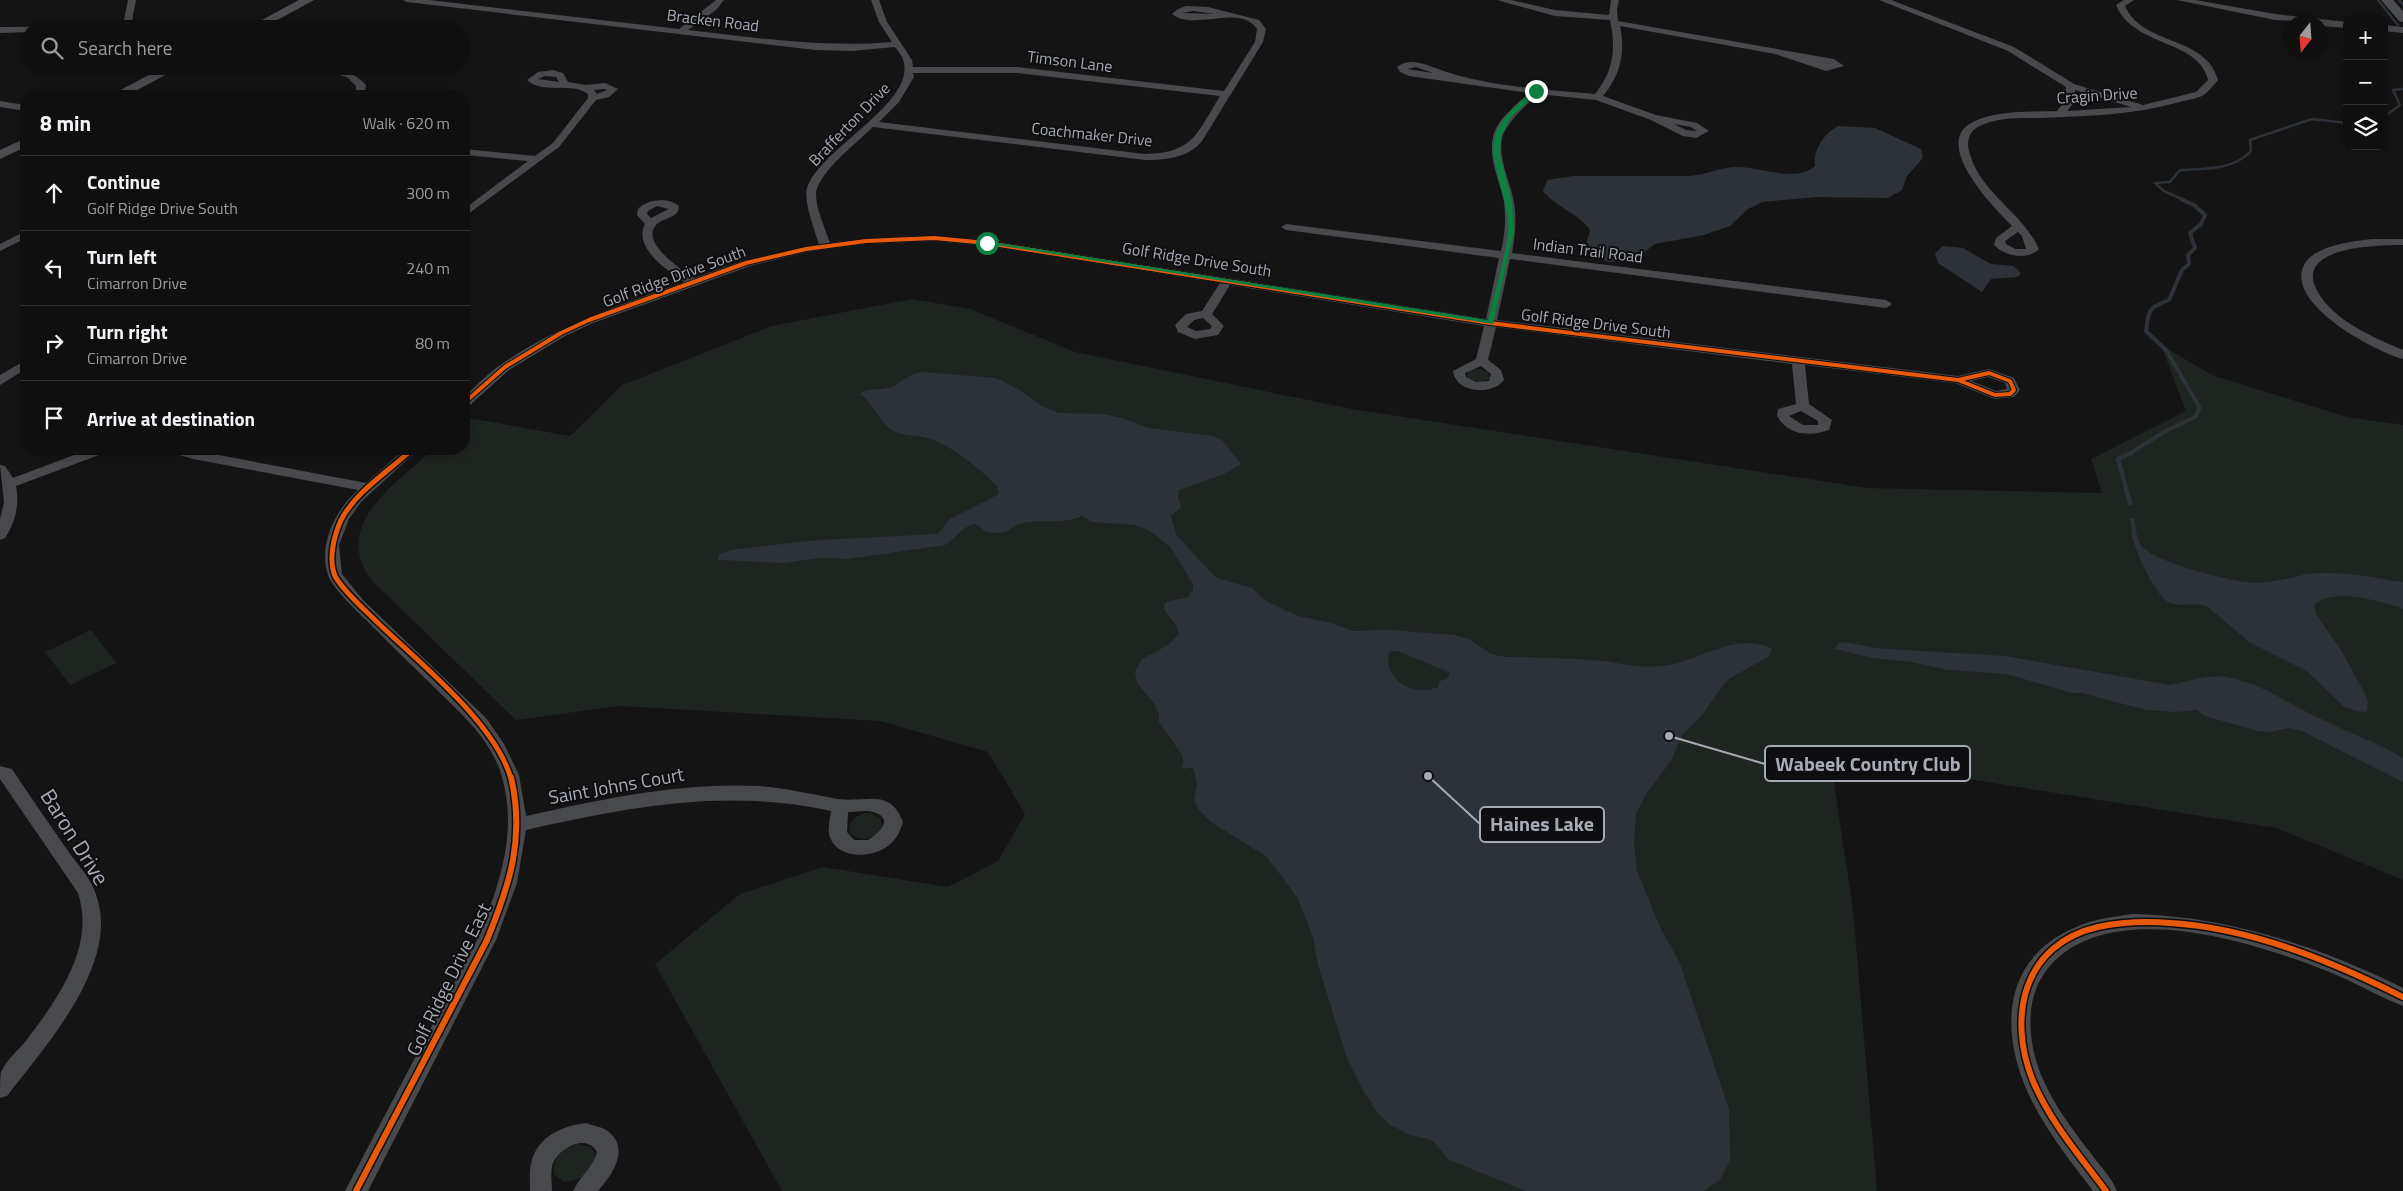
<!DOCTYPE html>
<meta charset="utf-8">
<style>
body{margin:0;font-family:"Titillium Web",sans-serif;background:#1d1d1d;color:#f1f3f6}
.controls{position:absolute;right:15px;top:15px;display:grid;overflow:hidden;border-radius:10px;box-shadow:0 2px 12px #0003}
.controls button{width:45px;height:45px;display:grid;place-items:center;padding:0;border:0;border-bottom:1px solid #2f2f2f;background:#0f0f0f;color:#f1f3f6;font:25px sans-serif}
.compass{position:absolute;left:2283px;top:15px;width:45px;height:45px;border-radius:50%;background:#0f0f0f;box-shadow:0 2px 12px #0003;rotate:197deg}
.stop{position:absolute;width:15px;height:15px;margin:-11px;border:4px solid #0b8043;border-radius:50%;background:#fff}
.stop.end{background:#0b8043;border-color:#fff;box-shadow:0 1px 5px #0008}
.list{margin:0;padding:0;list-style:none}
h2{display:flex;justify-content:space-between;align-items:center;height:65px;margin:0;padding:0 20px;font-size:21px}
h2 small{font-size:16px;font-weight:400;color:#9b9c9e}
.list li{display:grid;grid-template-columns:32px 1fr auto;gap:15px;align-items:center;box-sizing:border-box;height:75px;padding:0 20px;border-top:1px solid #2f2f2f}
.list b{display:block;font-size:19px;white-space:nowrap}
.list p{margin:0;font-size:16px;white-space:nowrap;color:#9b9c9e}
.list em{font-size:16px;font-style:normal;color:#9b9c9e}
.icon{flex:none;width:28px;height:28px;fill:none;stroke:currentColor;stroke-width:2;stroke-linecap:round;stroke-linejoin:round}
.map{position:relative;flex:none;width:2403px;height:1191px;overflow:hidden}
.search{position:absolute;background:#0f0f0f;box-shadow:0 2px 12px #0003;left:20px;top:20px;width:450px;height:55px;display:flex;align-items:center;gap:12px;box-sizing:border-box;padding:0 18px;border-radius:28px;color:#9b9c9e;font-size:19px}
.panel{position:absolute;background:#0f0f0f;box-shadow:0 2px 12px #0003;left:20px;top:90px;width:450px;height:365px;border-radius:20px}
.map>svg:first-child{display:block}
.green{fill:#1e241f}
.water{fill:#2c3238;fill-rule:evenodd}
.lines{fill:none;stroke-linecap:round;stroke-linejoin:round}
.stream-far2{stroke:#2c3238;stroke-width:2.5}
.stream-far1{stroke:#2c3238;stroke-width:4}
.stream{stroke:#2c3238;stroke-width:4.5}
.street{fill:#48494d;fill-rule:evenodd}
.secondary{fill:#4c4d51;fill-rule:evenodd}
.cycleway-far2-casing{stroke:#0e0e10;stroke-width:6}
.cycleway-far1-casing{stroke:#0e0e10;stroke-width:8}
.cycleway-casing{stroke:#0e0e10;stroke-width:9}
.cycleway-far2{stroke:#e8590c;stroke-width:4}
.cycleway-far1{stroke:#e8590c;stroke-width:5}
.cycleway{stroke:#e8590c;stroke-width:6}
.route{fill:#0b8043}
.labels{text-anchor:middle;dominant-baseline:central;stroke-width:4;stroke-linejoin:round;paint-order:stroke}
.far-street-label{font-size:16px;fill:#a6aab4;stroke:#0e0e10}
.street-label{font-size:19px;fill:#a6aab4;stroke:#0e0e10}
.near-street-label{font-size:22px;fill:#a6aab4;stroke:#0e0e10}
.leader{fill:none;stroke:#a6aab4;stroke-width:2}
.callout-dot{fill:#a6aab4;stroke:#0e0e10;stroke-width:2}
.callout{fill:#0e0e10;stroke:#a6aab4;stroke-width:2}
.callout-label{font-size:20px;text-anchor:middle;font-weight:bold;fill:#a6aab4}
</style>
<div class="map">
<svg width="2403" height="1191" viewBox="0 0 2403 1191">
<rect width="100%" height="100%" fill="#141414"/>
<path class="green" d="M912,299L970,309L1075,352L1352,409L1867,488L2102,493L2091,459L2186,411L2161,345L2212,375L2347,417L2403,425V880L2276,828L1830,757L1853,909L1877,1191H782L655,964L740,894L823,867L948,887L998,861L1025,814L988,752L880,721L619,706L516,720L372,581C330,525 396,483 434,449H464V422L469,418L570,436L622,385L772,326Z
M1480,369L1488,372L1490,379L1479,382L1468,378L1467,375L1470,370Z
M91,630L116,663L70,685L45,652Z
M865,813H871L880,818L882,827C875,839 861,843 850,834C847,822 855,816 865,813Z
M576,1144L591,1147C605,1165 582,1182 564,1182L554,1174C552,1158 562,1149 576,1144Z"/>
<path class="water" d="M1839,126L1875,128L1921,149L1923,158L1907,176L1902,190L1888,198L1816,197L1762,202L1748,209L1730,226L1704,235L1655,244L1634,260L1608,262L1584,253L1590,230C1578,212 1556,208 1543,191L1547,180L1573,176H1689C1706,175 1720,167 1738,167C1762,167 1795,183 1815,166C1813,151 1823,133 1839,126Z
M1943,246L1963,248L1991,264L2014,266L2021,274L2017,277L1991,279L1982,292L1938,263L1935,253Z
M921,372L996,378L1018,389L1042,406L1059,413L1103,414L1122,418L1149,428L1213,436L1223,441L1241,464L1224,474L1179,490L1178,496L1181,507L1171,516L1176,534L1210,572L1217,578L1252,588L1266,601L1298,616L1332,623L1352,631L1390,630L1455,635L1471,640L1491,654L1505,657C1534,657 1563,658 1593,660C1618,662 1644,670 1669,665C1703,659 1738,631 1772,649L1768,657L1732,677L1724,684L1701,716L1682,735L1671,761L1646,794L1636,814L1634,842L1637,871L1660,927L1679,961L1729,1109L1730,1161L1720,1180L1704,1191H1526L1449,1160L1432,1140L1410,1135L1389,1124L1377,1112L1363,1090L1347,1058L1318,965L1313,937L1297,897L1267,857L1211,822L1199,810L1194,800L1197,784L1193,767L1184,769L1182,765L1184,763L1182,755L1159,722V715L1153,702L1137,683L1135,672L1142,659L1168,645L1179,634C1178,621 1164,616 1164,605L1168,601L1187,598L1193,589V584L1170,547L1149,530L1135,525L1092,522L1082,516C1064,525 1039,518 1019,524C1011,527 1007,533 998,533C982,533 984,528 974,524C960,528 957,538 945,545L848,559L819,558L784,563L718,560L719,554L736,549L818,540L938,534L950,519L999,494L997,486C977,467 957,449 931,439C920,435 902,436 893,431C881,424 872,402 860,394C869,387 878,391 888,388C900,385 908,374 921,372ZM1397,651L1446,671L1450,674L1447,679L1440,681L1438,687C1414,697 1383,681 1389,652Z
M2129,518H2134C2136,526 2136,537 2140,544C2150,562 2238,584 2259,583C2281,582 2301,573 2323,573C2350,572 2377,578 2403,582V609C2384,602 2330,586 2314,606L2316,614L2341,650L2365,694L2368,701L2367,712L2356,711L2343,706L2307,671L2249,642L2208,607C2196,602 2182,607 2170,603C2156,598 2136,552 2132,537C2131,530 2132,524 2129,518Z
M1846,642L1875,648L2005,656L2170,685C2187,682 2208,674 2226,677C2259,682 2287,703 2317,717C2345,732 2376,741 2403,758V782L2302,731L2289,728L2270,732L2258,731L2205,716L2197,710L2175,712L2146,710L2082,693H2072L2007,674L1948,670L1911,662L1873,658L1835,649L1839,643Z"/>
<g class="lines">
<path class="stream-far2" d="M2378,0L2398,25
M2399,0L2403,5
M2384,117L2400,105L2393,90L2403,89
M2184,200L2164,191L2155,183L2170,182L2180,170C2204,169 2234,170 2251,151L2250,140L2312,119L2347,123"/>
<path class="stream-far1" d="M2129,454L2164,432L2195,417L2200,408L2166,350L2146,331C2149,309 2148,308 2169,300L2182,270L2189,264L2188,255L2195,248L2190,233L2201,224L2205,215L2194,205L2181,199"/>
<path class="stream" d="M2130,503L2118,459L2132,453"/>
<path class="street" d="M128,0H136L132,21L125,29H29V32L0,33V27L118,26L124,20Z
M403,0H429L679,29L716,0H724L716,10L688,30C757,38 823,48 892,42L879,22L871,0H879L887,22L912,60L913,67H1017L1224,91L1255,42L1257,29C1239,3 1194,32 1172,14L1178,9L1186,6L1208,7L1259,20L1266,29L1263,42L1202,141C1188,158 1166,160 1145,160L873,127C859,141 817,173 816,194C816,209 825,228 830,243C885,235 931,234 987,240L1486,319L1499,258L1286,230L1281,227L1286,224L1501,251C1505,235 1506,219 1504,202C1500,181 1488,159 1493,137C1497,119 1516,105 1529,93L1409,76L1400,72L1397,67C1409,57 1425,64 1438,69C1487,87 1543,89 1595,94C1614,71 1616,48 1610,20L1555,16L1497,0H1511L1555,10L1609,15L1611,0H1619L1617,9L1618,21L1834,59L1844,66L1826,71L1775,54L1620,26C1626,52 1620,76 1603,96L1656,115L1697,123L1709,131L1696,138L1683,136L1651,120L1596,100L1538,94C1526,106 1510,118 1503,135C1496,156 1511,182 1514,203C1517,220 1515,236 1512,253L1886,300L1892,304L1886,308L1510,259L1497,320L1958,376L1989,369L2014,378L2020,390L2014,397L1995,399L1955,383L1805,365L1809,404L1832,420L1829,430C1809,437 1788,435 1777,416L1778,409L1796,404L1792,364L1496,327L1488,360L1501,370L1504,380C1492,396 1456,393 1453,371L1476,359L1484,326L1230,285L1212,314L1224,326L1218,335L1195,339L1178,332L1175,325L1186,314L1202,311L1220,283L987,246L934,241L866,244L806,252L750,266L593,323L565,336L509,370L469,406L464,407V397C476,386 488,373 502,364C558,325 620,305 684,282C667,270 633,248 645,224L637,215L638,209C647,199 669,197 679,206C679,219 663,217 656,225C640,243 682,270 694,278L742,261L819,244C815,231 803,200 807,188C819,149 918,102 903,60C902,55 898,51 895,47L852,51L815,50L407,2ZM1193,11L1215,14L1182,13ZM1815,61L1831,64H1832ZM1416,67L1433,73L1407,69ZM913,73H1017L1220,96C1197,133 1194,153 1145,154L879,122L899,102L914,77ZM1674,124L1691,127L1697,131L1686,130ZM657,206L669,209L651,218L647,214L648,211ZM1203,318L1212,326L1210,329L1196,331L1187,327L1194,320ZM1481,366L1491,374L1489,381L1476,382L1466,377L1465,373ZM1988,377L2005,383L2007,389L1996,391L1971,381ZM1801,411L1818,421V425H1803L1789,416Z
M1879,0H1891L2014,47L2074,84L2143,105L2196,92L2208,80C2199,39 2134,48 2116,5L2124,0H2134L2125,6C2142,46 2206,35 2218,80C2214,85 2207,93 2202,96C2195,99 2186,100 2180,102C2134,115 2087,116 2040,118C2021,118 1997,117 1980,126C1970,130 1966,140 1969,151C1980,194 2022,211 2039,249C2028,261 2004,256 1994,245L1996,238L2012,226C1994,208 1930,143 1973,122C1995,110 2032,112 2057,111L2065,101L2066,87L2008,51ZM2075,90L2131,107L2067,111L2075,101ZM2018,232L2022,236L2026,249H2015L2006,244L2005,241Z
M2177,0H2195L2275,14L2347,22V28L2320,26V22L2275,20Z
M2384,25L2403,27V33L2384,31Z
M200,66H264L260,69H204Z
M307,66C328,66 351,68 366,85L365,91L378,96H345L356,91V86L347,77Z
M553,70L563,73L568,82L586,85L605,83L618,89L609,97L596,100L559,147L464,217V209L528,161L464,155V149L535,156L553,143L588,98V94C570,81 543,95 527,80L538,72ZM545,76L556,77L559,82L538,79ZM604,89L607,90L597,94L594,90Z
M0,101L26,105V111L0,107Z
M26,231V238L0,251V244Z
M2372,239H2403V245C2374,245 2286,247 2321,297C2339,323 2375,338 2403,350V359C2374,351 2288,305 2303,267C2311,246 2353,241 2372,239Z
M26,360V369L0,385V375Z
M90,449H109L107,452L16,486C20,504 15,523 5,538L0,540V519L4,502L0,465L5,466L13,478Z
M167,449H187L366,483L405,449H419L361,502L349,519L339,545L342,574L364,601L486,718L504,744L519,775L526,816C602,799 680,782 759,786C786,788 811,794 838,799C865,803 890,787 903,822C900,831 897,839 889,845C873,859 835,860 829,834C828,828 830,818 831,811C726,788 629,807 526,830L517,883L496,940L368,1191H345L478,938C499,886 518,833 502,777C491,738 459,712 432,685C410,664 388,642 367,621C357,612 331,586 328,575C318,545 335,510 358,490L193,459L169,452ZM848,812C857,812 868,809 876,813C894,820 878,834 868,840H854L847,832Z
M0,766L12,769C31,798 51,826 70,854C79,866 90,878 95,892C123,961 46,1045 7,1096L0,1098C0,1091 0,1078 1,1072C6,1061 17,1051 25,1042C56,1001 96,948 78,893L0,779Z
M2133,914C2228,916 2318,946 2403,988V1006C2377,996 2353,981 2327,971C2256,943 2126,901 2060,956C2030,981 2026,1016 2034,1053C2043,1090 2066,1121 2089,1151C2098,1164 2111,1176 2117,1191H2093C2072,1163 2049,1135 2033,1103C2000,1039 1998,961 2074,928C2092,919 2112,917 2133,914Z
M586,1123C593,1126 604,1127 609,1132C630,1150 612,1175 598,1191H573C580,1176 593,1168 597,1152C586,1133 560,1148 553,1163C550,1171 552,1183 552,1191H530C530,1182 529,1172 531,1164C537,1136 562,1126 586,1123Z"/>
<path class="secondary" d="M299,0H314L261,29H245Z
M2381,0H2393L2403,11V22L2399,21Z
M166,66H182L126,96H109Z
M26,138V147L0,159V150Z"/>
<defs>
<path id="cycleway-far2" d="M1989,373L2010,381L2014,390L2010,394L1995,395L1958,380Z
M464,403L505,367L561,333L589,320L746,263L806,249L866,241L934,238L987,243L1490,323L1958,380
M407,454L413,449"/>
<path id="cycleway-far1" d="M408,453C386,473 355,493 341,520C334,536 328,559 335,576C343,591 364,609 376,621C417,661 496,723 511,779"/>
<path id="cycleway" d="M356,1191L487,940C510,884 525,838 511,777
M2106,1191C2080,1156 2050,1122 2033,1081C2007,1017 2023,944 2098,927C2121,922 2146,921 2170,923C2251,928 2331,961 2403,997"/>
</defs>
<use href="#cycleway-far2" class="cycleway-far2-casing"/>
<use href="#cycleway-far1" class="cycleway-far1-casing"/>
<use href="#cycleway" class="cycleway-casing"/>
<use href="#cycleway-far2" class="cycleway-far2"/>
<use href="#cycleway-far1" class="cycleway-far1"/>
<use href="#cycleway" class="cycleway"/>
</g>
<path class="route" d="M1534,90L1539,91L1511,117L1501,136L1500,155L1512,202L1514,231L1493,324L984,243L987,241L1488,320C1494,294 1506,256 1508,231C1510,200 1488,164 1495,136C1500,117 1521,102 1534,90Z"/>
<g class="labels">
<g class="far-street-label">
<text transform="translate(713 20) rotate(7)">Bracken Road</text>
<text transform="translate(1070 61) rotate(7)">Timson Lane</text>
<text transform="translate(2097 95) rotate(-4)">Cragin Drive</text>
<text transform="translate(849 124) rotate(-46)">Brafferton Drive</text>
<text transform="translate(1092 134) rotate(6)">Coachmaker Drive</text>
<text transform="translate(1588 250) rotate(7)">Indian Trail Road</text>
<text transform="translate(1197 259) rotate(9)">Golf Ridge Drive South</text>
<text transform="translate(674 276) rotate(-20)">Golf Ridge Drive South</text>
<text transform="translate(1596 323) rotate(7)">Golf Ridge Drive South</text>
</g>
<g class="street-label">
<text transform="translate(616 785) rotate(-10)">Saint Johns Court</text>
<text transform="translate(448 979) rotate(-64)">Golf Ridge Drive East</text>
</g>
<g class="near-street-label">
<text transform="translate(75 837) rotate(58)">Baron Drive</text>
</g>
</g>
<path class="leader" d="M1669 736L1765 764M1428 776L1480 824"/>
<g class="callout-dot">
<circle cx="1669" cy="736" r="5"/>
<circle cx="1428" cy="776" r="5"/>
</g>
<g class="callout">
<rect x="1765" y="746" width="205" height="35" rx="5"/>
<rect x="1480" y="807" width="124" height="35" rx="5"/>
</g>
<g class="callout-label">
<text x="1868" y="771">Wabeek Country Club</text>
<text x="1542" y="831">Haines Lake</text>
</g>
</svg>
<div class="controls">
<button>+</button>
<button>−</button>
<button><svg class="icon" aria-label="layers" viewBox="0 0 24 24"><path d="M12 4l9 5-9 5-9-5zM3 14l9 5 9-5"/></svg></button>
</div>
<svg class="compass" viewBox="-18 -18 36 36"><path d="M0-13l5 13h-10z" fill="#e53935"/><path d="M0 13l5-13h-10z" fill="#9b9c9e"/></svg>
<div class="stop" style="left:987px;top:243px"></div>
<div class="stop end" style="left:1536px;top:91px"></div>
<div class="search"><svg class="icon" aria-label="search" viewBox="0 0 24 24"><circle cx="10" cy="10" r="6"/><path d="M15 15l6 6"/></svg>Search here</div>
<section class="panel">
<h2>8 min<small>Walk · 620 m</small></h2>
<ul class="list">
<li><svg class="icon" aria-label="ahead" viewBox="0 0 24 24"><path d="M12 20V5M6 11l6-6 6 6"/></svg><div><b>Continue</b><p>Golf Ridge Drive South</p></div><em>300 m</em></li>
<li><svg class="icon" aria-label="left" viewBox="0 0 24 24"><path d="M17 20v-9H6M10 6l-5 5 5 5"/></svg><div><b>Turn left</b><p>Cimarron Drive</p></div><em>240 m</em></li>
<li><svg class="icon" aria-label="right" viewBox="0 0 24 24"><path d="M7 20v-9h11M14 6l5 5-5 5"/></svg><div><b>Turn right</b><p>Cimarron Drive</p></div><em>80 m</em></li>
<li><svg class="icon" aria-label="arrive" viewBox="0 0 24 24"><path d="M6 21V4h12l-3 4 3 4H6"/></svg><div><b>Arrive at destination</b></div></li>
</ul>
</section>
</div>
